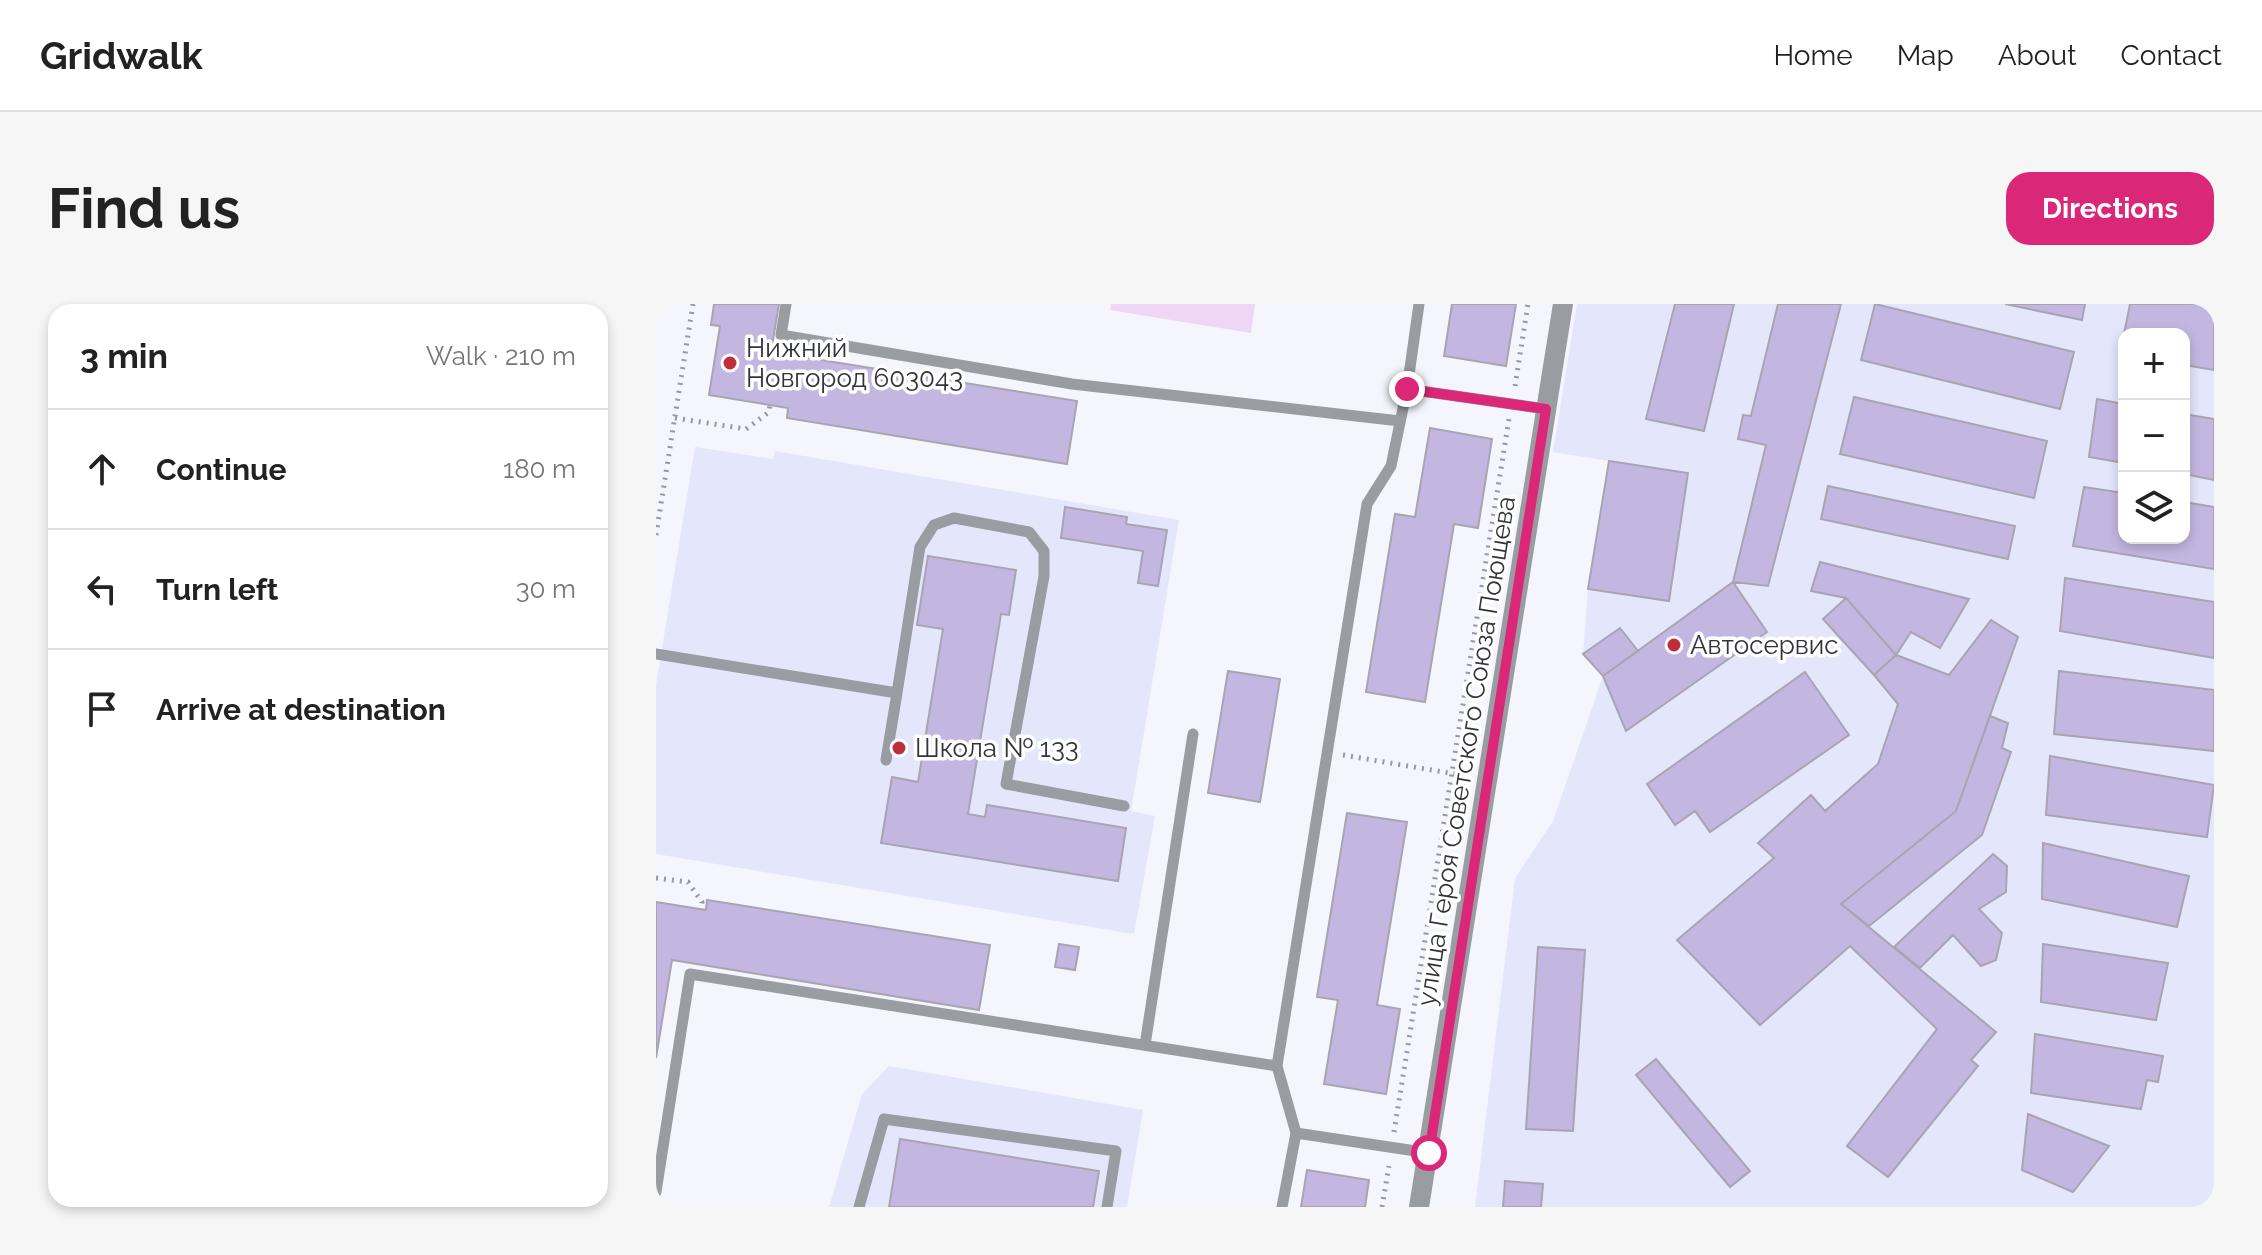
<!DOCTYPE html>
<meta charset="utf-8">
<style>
body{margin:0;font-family:Raleway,sans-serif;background:#f6f6f6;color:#222}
.controls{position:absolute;right:24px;top:24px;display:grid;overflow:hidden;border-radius:16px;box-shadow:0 4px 12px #0003}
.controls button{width:72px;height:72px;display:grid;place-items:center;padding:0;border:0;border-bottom:2px solid #e0e0e0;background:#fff;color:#222;font:40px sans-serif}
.stop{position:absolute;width:24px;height:24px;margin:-18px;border:6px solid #db2777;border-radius:50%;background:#fff}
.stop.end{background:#db2777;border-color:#fff;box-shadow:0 2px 8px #0008}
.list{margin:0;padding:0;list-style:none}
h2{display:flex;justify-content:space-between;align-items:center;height:104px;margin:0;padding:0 32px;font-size:34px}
h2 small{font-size:26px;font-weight:400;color:#767676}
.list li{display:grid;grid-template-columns:52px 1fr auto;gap:24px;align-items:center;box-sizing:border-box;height:120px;padding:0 32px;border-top:2px solid #e0e0e0}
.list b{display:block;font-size:30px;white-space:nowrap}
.list em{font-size:26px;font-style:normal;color:#767676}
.icon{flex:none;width:44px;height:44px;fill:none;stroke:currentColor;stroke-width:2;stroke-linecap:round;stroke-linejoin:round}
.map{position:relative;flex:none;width:1558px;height:903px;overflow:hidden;border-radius:24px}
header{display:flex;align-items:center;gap:48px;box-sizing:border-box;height:112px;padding:0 40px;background:#fff;border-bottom:2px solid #e0e0e0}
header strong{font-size:38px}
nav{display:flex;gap:44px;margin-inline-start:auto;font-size:28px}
.intro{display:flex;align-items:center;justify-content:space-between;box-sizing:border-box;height:192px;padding:0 48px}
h1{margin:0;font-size:56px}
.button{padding:20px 36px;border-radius:24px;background:#db2777;color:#fff;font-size:28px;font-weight:700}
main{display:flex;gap:48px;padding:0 48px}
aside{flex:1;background:#fff;border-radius:24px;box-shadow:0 4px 12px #0003}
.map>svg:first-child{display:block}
.built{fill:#e4e7fc;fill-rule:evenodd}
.green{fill:#efd6f5}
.building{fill:#c3b7e1;stroke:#a8a4b1;stroke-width:2}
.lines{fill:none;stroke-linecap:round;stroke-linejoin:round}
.path{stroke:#9899a0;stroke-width:5;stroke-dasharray:2 6;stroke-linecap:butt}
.service{stroke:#999ca1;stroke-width:11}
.minor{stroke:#999ca1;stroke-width:20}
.route{stroke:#db2777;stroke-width:10}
.poi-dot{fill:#bf2e3d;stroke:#fff;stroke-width:3}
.labels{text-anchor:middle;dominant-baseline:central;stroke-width:7;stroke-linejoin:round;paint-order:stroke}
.poi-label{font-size:26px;fill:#333439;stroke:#fff;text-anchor:start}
.street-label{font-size:26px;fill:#333439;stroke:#fff}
</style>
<header>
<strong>Gridwalk</strong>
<nav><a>Home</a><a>Map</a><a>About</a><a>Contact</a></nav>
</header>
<div class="intro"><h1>Find us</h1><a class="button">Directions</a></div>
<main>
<aside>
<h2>3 min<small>Walk · 210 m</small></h2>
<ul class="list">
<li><svg class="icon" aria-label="ahead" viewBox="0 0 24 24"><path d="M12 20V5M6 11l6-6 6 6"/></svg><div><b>Continue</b></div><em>180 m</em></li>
<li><svg class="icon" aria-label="left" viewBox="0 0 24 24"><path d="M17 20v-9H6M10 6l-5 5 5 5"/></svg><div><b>Turn left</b></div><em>30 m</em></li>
<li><svg class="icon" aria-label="arrive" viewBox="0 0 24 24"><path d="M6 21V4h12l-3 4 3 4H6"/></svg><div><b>Arrive at destination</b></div></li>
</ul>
</aside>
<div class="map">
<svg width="1558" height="903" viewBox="0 0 1558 903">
<rect width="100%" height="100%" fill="#f4f5fd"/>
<path class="built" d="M921,0H1558V903H819L859,574L897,517L947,372L927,350L932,285L953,157L897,148ZM1468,30H1528V234H1468Z
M39,143L117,155L119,147L523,216L475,507L499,512L478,630L0,550V381Z
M233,762L487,806L471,903H173L206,790Z"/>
<path class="green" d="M455,0H599L595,29L454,6Z"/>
<path class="building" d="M58,0H123L115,48L421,97L411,160L131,114L132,104L53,91L64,22L55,21Z
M796,0H860L850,62L788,52Z
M1019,0H1078L1048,127L990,115Z
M1122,0H1185L1112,282L1077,278L1110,141L1082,135L1087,111L1095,112Z
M1219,0L1418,48L1404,105L1205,56Z
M1349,0H1429L1426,16Z
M1474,0H1558V66L1528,61V30H1468Z
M1198,93L1391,137L1378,194L1184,150Z
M1441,95L1468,100V159L1433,153Z
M1528,110L1558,115V176L1528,170Z
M774,124L836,135L822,224L798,220L769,398L710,388L739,210L759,213Z
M953,157L1032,169L1013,297L932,285Z
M1172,182L1359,222L1352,255L1165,215Z
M1428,183L1468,189V234H1528V198L1558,203V265L1417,242Z
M409,203L471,213L470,220L511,226L502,282L482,279L487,247L405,234Z
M272,252L360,266L353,311L345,310L312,510L329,513L331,501L470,524L462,577L225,539L236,473L262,478L287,325L261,321Z
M1164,258L1313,295L1284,344L1255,328L1240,351L1190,294L1155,287Z
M1409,274L1558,298V354L1404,327Z
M1077,278L1111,328L970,427L947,372Z
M1190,294L1240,351L1218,371L1167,315Z
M1335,316L1362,333L1300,507L1185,600L1340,728L1315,756L1322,762L1232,873L1191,842L1281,725L1194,642L1104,721L1021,636L1118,554L1102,539L1155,491L1169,507L1222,460L1242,400L1218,371L1240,351L1293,371Z
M964,324L982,347L947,372L927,350Z
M572,367L624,375L604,498L552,489Z
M1403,367L1558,386V447L1398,430Z
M1149,368L1193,431L1054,528L1039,507L1019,521L991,480Z
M1334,412L1352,419L1346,444L1355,448L1326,531L1213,622L1185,600L1300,507Z
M1394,452L1558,481L1551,533L1390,511Z
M691,509L751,518L721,701L744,705L730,790L668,780L682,696L661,693Z
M1387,539L1533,572L1521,623L1386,595Z
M1337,550L1351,562L1350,588L1323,605L1346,629L1340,656L1325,662L1297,631L1264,664L1238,643Z
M51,596L334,641L323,706L16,656L0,754V598L50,606Z
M403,640L423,643L419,666L399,663Z
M1387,640L1512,659L1500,716L1385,698Z
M882,643L929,646L917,827L870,825Z
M1379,730L1507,752L1502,778L1491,776L1485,805L1375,789Z
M1000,755L1094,867L1074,883L980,771Z
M1372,810L1453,842L1417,888L1366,866Z
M244,835L443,867L437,903H233Z
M651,866L713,876L709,903H645Z
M849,877L887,880L885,903H847Z"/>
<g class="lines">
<path class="path" d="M859,82L872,0
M19,114L90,125L113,108L114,101
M0,231L37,0
M687,451L811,472
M0,574L32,578L46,598L45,605
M738,828L853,115
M726,903L733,862"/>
<path class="service" d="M130,0L125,31L416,80L744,117
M751,85L763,0
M0,350L241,389L264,243L278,221L298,214L373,228L388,247V272L350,480L468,502
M230,456L241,389
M489,741L537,430
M773,849L640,829L621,762L711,200L735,162L751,85L890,105
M0,888L34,670L621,762
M203,903L228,815L460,847L451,903
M626,903L640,829"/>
<path class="minor" d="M763,903L907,0"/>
</g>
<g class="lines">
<path class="route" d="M751,85L890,105L773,849"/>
</g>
<g class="poi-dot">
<circle cx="74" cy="59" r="8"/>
<circle cx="1018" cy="341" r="8"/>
<circle cx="243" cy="444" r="8"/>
</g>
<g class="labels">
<g class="poi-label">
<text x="90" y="44">Нижний<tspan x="90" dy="30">Новгород 603043</tspan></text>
<text x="1034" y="341">Автосервис</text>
<text x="259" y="444">Школа № 133</text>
</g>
<g class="street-label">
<text transform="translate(810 447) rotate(-81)">улица Героя Советского Союза Поющева</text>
</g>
</g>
</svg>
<div class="controls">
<button>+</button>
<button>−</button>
<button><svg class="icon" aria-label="layers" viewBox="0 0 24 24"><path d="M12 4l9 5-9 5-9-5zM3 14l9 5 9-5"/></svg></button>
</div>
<div class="stop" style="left:773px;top:849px"></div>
<div class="stop end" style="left:751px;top:85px"></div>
</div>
</main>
